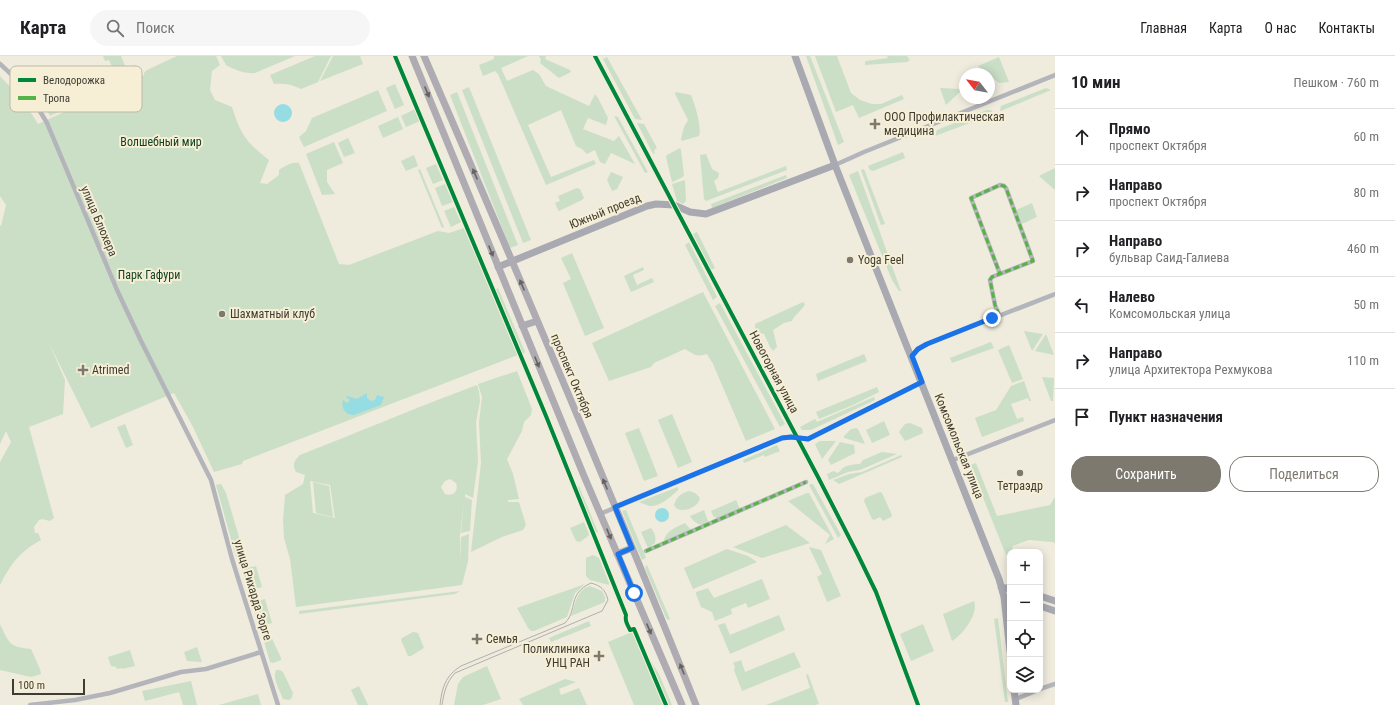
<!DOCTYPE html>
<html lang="ru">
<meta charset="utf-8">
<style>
body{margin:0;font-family:"Roboto Condensed",sans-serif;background:#f6f6f6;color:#202124}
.controls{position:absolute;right:12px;bottom:12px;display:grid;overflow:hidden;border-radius:8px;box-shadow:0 2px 10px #0003}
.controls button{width:36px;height:36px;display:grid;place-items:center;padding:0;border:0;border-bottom:1px solid #e0e0e0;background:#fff;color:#202124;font:20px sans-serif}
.compass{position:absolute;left:959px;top:12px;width:36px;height:36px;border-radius:50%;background:#fff;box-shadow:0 2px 10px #0003;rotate:301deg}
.scale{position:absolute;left:12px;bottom:10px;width:73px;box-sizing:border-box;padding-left:4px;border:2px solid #3f3c32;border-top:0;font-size:11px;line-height:14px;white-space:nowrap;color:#3f3c32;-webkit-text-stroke:3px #f6efd6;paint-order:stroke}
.stop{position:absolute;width:12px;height:12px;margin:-9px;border:3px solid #1a73e8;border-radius:50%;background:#fff}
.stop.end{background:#1a73e8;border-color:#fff;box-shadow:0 1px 4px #0008}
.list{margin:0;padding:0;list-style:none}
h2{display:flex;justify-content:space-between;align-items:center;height:52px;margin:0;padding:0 16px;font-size:17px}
h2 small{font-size:13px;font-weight:400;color:#757577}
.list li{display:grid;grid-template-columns:26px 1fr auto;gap:12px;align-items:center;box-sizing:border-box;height:56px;padding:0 16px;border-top:1px solid #e0e0e0}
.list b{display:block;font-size:15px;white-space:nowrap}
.list p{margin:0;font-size:13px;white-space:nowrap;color:#757577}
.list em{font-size:13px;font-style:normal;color:#757577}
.actions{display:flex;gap:8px;padding:12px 16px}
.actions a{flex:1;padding:9px 0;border:1px solid #7d796e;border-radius:16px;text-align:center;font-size:14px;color:#7d796e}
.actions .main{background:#7d796e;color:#fff}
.icon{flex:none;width:22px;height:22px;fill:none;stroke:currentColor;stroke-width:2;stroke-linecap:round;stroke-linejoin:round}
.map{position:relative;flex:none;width:1055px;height:649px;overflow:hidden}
header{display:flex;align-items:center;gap:24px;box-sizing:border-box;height:56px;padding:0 20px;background:#fff;border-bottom:1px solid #e0e0e0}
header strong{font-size:19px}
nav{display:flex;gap:22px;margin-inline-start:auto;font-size:14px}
.search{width:280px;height:36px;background:#f6f6f6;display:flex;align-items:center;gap:10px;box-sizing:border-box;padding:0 14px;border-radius:22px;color:#757577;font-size:15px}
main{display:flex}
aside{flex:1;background:#fff}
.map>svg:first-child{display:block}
.green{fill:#cbdfc7;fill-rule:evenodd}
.water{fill:#95dce3}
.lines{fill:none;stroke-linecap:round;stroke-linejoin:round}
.street{stroke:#b4b4bb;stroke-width:4.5}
.secondary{stroke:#a9a9b1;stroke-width:7}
.primary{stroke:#aeacb2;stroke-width:7}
.tram{stroke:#b0afac;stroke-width:1}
.quiet{stroke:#57b346;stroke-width:3;stroke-dasharray:6 3;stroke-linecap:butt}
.cycleway-casing{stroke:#f6efd6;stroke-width:6}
.cycleway{stroke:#00873e;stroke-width:4}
.oneway{fill:#66635f}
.route{stroke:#1a73e8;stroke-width:5}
.poi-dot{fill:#7d796e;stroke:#f6efd6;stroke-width:1.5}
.labels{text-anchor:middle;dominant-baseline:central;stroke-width:4;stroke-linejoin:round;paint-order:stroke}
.poi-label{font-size:12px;fill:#3f3c32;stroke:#f6efd6;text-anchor:start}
.park-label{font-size:12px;fill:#104222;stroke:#f6efd6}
.street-label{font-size:12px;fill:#3f3c32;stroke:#f6efd6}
.key{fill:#f6efd6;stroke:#bfb9a5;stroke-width:1}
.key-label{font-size:11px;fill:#3f3c32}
</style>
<header>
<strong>Карта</strong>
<div class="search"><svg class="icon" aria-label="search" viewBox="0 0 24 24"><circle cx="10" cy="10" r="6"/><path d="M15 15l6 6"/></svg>Поиск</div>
<nav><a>Главная</a><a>Карта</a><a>О нас</a><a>Контакты</a></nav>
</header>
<main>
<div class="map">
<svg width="1055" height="649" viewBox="0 0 1055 649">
<rect width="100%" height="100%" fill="#efebdd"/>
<path class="green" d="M103,0H121L125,10L114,15L109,4L105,5Z
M177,0H216L220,9L212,15L210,34L215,44L232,51C241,79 246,86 269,104L260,127L267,128L279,119V114C285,110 292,106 299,107L339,208L349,209L438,175L449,177L464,172L518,299L243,405L242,408L214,416L193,371L174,337L91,372L49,287L65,324L63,358L29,371L54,462L50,465L42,463L39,464L34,471L35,477H38L41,484C19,496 11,508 0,529V406L11,386L6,375L0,388V169L1,170L6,149L0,140V20C14,35 28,50 38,68L144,19V17L147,14Z
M221,0H295L255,17C245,18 235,14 226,9Z
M315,0H331L318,26L301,33C292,28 284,27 274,28L270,19Z
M333,0H360L363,8L320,25Z
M494,0H528L501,12L507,25L533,14L539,18L546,30L589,50L595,38L598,42L608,62L606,69L588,62L583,73L614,85L619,80L635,108L611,97L605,108L600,106L595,94L587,98L582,93L576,90L561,54L528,69L551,121L594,104L596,108L546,129L498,18L495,15L483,20L479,9L494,3Z
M539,0H546L545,3L570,14L571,16L559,22L540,7L541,4Z
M806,0H810L844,86L838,89Z
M815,0H837L851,37L860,44L872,48H881L902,39L904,43L859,62L853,49L836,56Z
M887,0H907L910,4L907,6L865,9V6L866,5L888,2Z
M607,1L642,64L635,63L603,3Z
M999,1L1009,26L999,27L978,10Z
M135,9L140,19L50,60L47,54C54,44 62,29 75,29L80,35Z
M395,28L404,49L395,53L386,32Z
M469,31L531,184L523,187L462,34Z
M940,32L961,33L962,34L946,49Z
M1046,32L1051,34L1001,55L1000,54L1001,50Z
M378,34L387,55L304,91L299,81L306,75L312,62Z
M457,36L518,189L510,192L450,39Z
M676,36L691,39C695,49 702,71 699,80L682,85L681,83L684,71L688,64L675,38Z
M415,53L420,65L406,71L401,60Z
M987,54H991L994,58L935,80L937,74Z
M614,60L618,61L648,116L645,117Z
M398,61L403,73L383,82L378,70Z
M637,67L644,68L657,92L654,94L655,97L654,98L652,96Z
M348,82L355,97L344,101L338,87Z
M334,86L343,107L327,114V126L335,138L322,139L306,98Z
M680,92L681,94L684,119L683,121L672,126L666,101L667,99Z
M903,96L905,102L873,115L870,114L868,110Z
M706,98L712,113L719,117L718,122L714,125L718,136L786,110L787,114L706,145L704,143L700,99Z
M414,99L418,110L406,115L401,105Z
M436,108L443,124L433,128L426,112Z
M1055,112V134L1039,120Z
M420,113L444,171L442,172L418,114Z
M864,113L885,168L881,169L861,114Z
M858,115L901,235H899L892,224L849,119Z
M611,116L623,121L617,133L612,135L607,124Z
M786,119L787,122L712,152L711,148Z
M685,124L686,145L683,148L677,145L672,128Z
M445,128L453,146L442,150L435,132Z
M577,132L580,133L584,142L582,144L559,155L558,154L555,147L560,145L558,140Z
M1032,147L1037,161L1022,168L1016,154Z
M454,151L461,166L451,171L444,155Z
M697,176L715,212L711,214L693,178Z
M689,186L717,241L713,244L685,189Z
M572,197L604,272L585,280L563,227L571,223L561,202Z
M643,211L644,214L633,219L637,229L652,222L654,226L631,236L624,220Z
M498,232L525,296L522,299L495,234Z
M703,236L775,373L746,385L713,308L707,298C696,301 695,299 685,293L654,307L651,311L609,325L592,287Z
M803,246L805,248C802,255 794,259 792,265L784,267L773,274L777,291L773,295L770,291L764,278L758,277L755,274V268Z
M720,247L785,368L780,371L715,250Z
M1024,275L1043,278L1032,295Z
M1046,278L1054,299L1035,295Z
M991,286L994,292L952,307L950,302Z
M1009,289L1023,323L1012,327L998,294Z
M864,298L867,305L818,325L816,318Z
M517,315L532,353L531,359L524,366L522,375L507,403L513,418L519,443L508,444V446H519L526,469L523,474L502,481L471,496L481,407L479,366L482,341L478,328Z
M1042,321L1054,322L1053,345H1051Z
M1024,325L1031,345H1029L1028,342L1011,348L1017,363L1023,361L1024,365L982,381L975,362L996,354L1011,330Z
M477,329L479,335L480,345L476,366L478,406L473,442L465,438V441L472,444L470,475L461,477L464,445L460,480V505L461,481L469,478L468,505L462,529L296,551L290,503L284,482L283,465L285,439L303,428L305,419L296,416C292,409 294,404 300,399C359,376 417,351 477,329ZM450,423L456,427C459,435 453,441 445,438L441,431L445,425ZM310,425L330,429L335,462L313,457Z
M877,331L879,336L853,349L819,363L816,356Z
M874,341L875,344L811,374H802L800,371L815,363L817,366Z
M672,358L692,406L678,412L658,364Z
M884,365L890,379L872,387L866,374Z
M910,367L922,372L923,377L905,385L899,376L905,368Z
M125,368L133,389L126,392L117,371Z
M639,372L658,420L644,425L625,377Z
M856,372L858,373L865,388L844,382V380L851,373Z
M820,385H836L822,403L815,388Z
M840,386L854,389L855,397L831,409L828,404Z
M777,389L780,395L765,401L764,399L744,407L743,404Z
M882,396L897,398L860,414L848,416L829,424L827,418L834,415L837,417C840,416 841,414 843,412C847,409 855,408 860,408L863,404Z
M901,399L902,401L839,428L833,424L849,418L862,416Z
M976,407L997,460L1050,449L1055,441V487L1052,486L1029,484L1012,490L1014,496H1010V500L1006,499L970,409Z
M313,426L329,430L333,461L316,457Z
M221,428L226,437L244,498L236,501L216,429Z
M811,428H813L841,479L838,482L809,429Z
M579,430L598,476L595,477L576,431Z
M678,431V434C671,441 660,451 649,450C646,449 642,447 639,446Z
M690,435C695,437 698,438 700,443C696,452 686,456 677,453L674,449C677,440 681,437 690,435Z
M880,436L882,437L892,459L891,461L883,465L880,461L874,464L872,463L864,445L865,442Z
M807,437H809L834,483L825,488L830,479L788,445Z
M736,444L740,453L719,463L713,460L711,455Z
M626,454L646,502L642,504L622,455Z
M704,454L708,465C702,472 694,467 690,460Z
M584,466L589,478L588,480L580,486L576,485L570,472Z
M685,467L691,474L665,485L664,483C668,474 676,471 685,467Z
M786,469L810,487L762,502L733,491Z
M651,472C655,477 656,480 655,487L648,492L641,476Z
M809,491L821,494L841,540L827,546L817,521L822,518Z
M727,493L748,500L757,506L693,533L684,512Z
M593,499L599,502L609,527V529L590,524L586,520V502Z
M647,509L670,563L668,564L666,562L645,512Z
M256,510L262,531L254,533L255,536L250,538L242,513Z
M762,523L770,543L748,552L746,547L731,553L732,558L715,565L712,556L701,551L696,538V536L708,532L714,542Z
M585,528L575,537L567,561L534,575H531L528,572L517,552Z
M590,530L602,535L605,541V546L571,560C575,548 577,533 590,530Z
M460,535L455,538L299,558V555Z
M255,537L257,545L265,543L272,567L259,571L250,539Z
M974,545C979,557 963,579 952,585L943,558Z
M779,559L785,574L730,598L718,569L725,567L730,579Z
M998,562L1008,646H1005L994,563Z
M589,565L591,570L551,586L549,582Z
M0,568C9,587 9,591 31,593L40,613L41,618L31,621L0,614Z
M923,568L934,595L911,605L900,578Z
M269,576L281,602V604L273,607L270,606L265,589L263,577Z
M413,576L418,577L424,592L411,600H408L401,584L402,582Z
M632,576L664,649H634L608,586Z
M197,591L202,606L187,605L184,596Z
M130,594L135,610L122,613V612L117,613L116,611L111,610L108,601Z
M645,596L659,618L672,649H668Z
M794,596L801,611L742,635L734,614L735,611L733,607L741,604L745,616Z
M487,610L501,643L483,649H454L458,628L463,621Z
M276,614H280L283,616L293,637L292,641L290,644L283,643C280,635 272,622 276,614Z
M808,618L819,648L815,649H766L810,632L806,619Z
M565,623L576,626L559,633L561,639L579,632L587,649H523L519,643Z
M191,625L197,649H183L179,636L145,645L142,635Z
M359,630L368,649H358L351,634Z
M258,638L261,649H219Z"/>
<path class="water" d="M274 57a9 9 0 1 1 18 0a9 9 0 1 1-18 0Z
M367,337V342L371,345L375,344L377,339L384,341L381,349L354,359C345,359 341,352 343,344L347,347L350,344L346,341L347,340L357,343Z
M655 459a7 7 0 1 1 14 0a7 7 0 1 1-14 0Z"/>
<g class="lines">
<path class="street" d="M595,0L818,421L857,497L876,536L918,649
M0,8L26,32L47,67L117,234L141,285L211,424L232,503L278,649
M835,109L864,96L1055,19
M999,259L995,249L990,224L992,221L1033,205L1006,132L1004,130L1000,129L971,142L1000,218
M911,300L918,293L927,288L1055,238
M953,404L1055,364
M600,458L782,382L791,381L808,383L922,326
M646,495L806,426
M1040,633L1055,628
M1016,643L1038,634
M30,649L75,644L110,637L181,616L206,613L261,596"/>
<path class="secondary" d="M795,0L835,109L999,523L1004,541L1010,595
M498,211L647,150L656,148L674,149L690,156L706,158L835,109
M1001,531L1010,533
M1040,540L1055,545
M1040,550L1055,555
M1014,634L1016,649"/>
<path class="primary" d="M412,0L584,420L682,649
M424,0C517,215 609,431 696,649
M522,270L537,265
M617,498L632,492"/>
<path class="tram" d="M440,649C442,632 445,620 461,610L565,567C578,554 567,538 591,527C601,530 605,533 608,544L602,555L455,617C446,627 444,636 442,649"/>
<path class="quiet" d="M999,259L995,249L990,224L992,221L1033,205L1006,132L1004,130L1000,129L971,142L1000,218
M646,495L806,426"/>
<defs>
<path id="cycleway" d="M395,0L546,360L626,559C625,565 627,568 630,574L634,573L666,649
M595,0L818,421L857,497L876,536L918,649"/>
</defs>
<use href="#cycleway" class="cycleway-casing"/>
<use href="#cycleway" class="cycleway"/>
</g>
<defs><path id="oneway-solid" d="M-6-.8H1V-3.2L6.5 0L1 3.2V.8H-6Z"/></defs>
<g class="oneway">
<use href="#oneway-solid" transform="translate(427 36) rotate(67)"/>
<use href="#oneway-solid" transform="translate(475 118) rotate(-113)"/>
<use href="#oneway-solid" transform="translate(491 195) rotate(68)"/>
<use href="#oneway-solid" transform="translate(522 229) rotate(-113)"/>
<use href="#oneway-solid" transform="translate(537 306) rotate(68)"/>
<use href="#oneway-solid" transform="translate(605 428) rotate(-113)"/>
<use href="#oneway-solid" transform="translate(609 478) rotate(67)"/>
<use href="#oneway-solid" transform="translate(649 573) rotate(67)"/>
<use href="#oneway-solid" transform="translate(682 613) rotate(-112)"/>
</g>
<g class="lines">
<path class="route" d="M634,537L618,498L632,492L615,451L782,382L791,381L808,383L922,326L912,300L918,293L927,288L992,262"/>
</g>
<g class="poi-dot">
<path d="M873 62h4v4h4v4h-4v4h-4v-4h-4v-4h4z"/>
<circle cx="850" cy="204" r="4"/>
<circle cx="222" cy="258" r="4"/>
<path d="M81 308h4v4h4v4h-4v4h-4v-4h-4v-4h4z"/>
<circle cx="1020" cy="417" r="4"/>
<path d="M475 577h4v4h4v4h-4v4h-4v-4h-4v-4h4z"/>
<path d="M597 594h4v4h4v4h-4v4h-4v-4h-4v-4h4z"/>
</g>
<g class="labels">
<g class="poi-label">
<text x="884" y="61">ООО Профилактическая<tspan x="884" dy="14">медицина</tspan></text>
<text x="858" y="204">Yoga Feel</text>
<text x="230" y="258">Шахматный клуб</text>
<text x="92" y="314">Atrimed</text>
<text x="1020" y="430" text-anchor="middle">Тетраэдр</text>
<text x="486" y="583">Семья</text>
<text x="590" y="593" text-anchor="end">Поликлиника<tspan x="590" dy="14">УНЦ РАН</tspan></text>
</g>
<g class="park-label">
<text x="161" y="86">Волшебный мир</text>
<text x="149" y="219">Парк Гафури</text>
</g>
<g class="street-label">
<text transform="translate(605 155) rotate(-22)">Южный проезд</text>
<text transform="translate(99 165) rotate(67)">улица Блюхера</text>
<text transform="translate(774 316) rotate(62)">Новогорная улица</text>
<text transform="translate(572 320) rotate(67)">проспект Октября</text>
<text transform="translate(959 390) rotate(68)">Комсомольская улица</text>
<text transform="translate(253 534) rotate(73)">улица Рихарда Зорге</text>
</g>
</g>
<rect x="10" y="10" width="132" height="46" rx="6" class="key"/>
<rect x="18" y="22" width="18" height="4" fill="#00873e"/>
<rect x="18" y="40" width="18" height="4" fill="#57b346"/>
<g class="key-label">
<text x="43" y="28">Велодорожка</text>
<text x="43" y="46">Тропа</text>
</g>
</svg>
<div class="controls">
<button>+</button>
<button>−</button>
<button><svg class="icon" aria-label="locate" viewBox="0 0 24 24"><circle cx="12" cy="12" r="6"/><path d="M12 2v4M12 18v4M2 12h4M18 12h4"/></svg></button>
<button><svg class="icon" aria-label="layers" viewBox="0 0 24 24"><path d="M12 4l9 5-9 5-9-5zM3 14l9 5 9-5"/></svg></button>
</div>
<svg class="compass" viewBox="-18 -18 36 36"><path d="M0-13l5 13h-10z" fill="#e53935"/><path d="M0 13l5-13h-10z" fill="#757577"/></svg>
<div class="scale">100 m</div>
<div class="stop" style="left:634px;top:537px"></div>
<div class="stop end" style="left:992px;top:262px"></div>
</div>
<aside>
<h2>10 мин<small>Пешком · 760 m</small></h2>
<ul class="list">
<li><svg class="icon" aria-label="ahead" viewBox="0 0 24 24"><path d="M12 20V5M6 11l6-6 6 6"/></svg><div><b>Прямо</b><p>проспект Октября</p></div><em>60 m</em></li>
<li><svg class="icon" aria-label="right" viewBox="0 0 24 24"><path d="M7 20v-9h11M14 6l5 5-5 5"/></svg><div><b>Направо</b><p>проспект Октября</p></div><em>80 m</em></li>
<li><svg class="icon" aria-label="right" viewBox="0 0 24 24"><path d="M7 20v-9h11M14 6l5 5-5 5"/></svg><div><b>Направо</b><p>бульвар Саид-Галиева</p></div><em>460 m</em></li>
<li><svg class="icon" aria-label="left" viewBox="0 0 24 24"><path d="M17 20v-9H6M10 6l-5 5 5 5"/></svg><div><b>Налево</b><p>Комсомольская улица</p></div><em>50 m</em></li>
<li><svg class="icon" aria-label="right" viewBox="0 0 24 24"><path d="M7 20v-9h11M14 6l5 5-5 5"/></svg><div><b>Направо</b><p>улица Архитектора Рехмукова</p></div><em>110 m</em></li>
<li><svg class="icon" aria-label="arrive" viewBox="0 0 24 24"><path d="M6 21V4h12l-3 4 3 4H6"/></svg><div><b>Пункт назначения</b></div></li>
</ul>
<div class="actions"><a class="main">Сохранить</a><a>Поделиться</a></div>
</aside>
</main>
